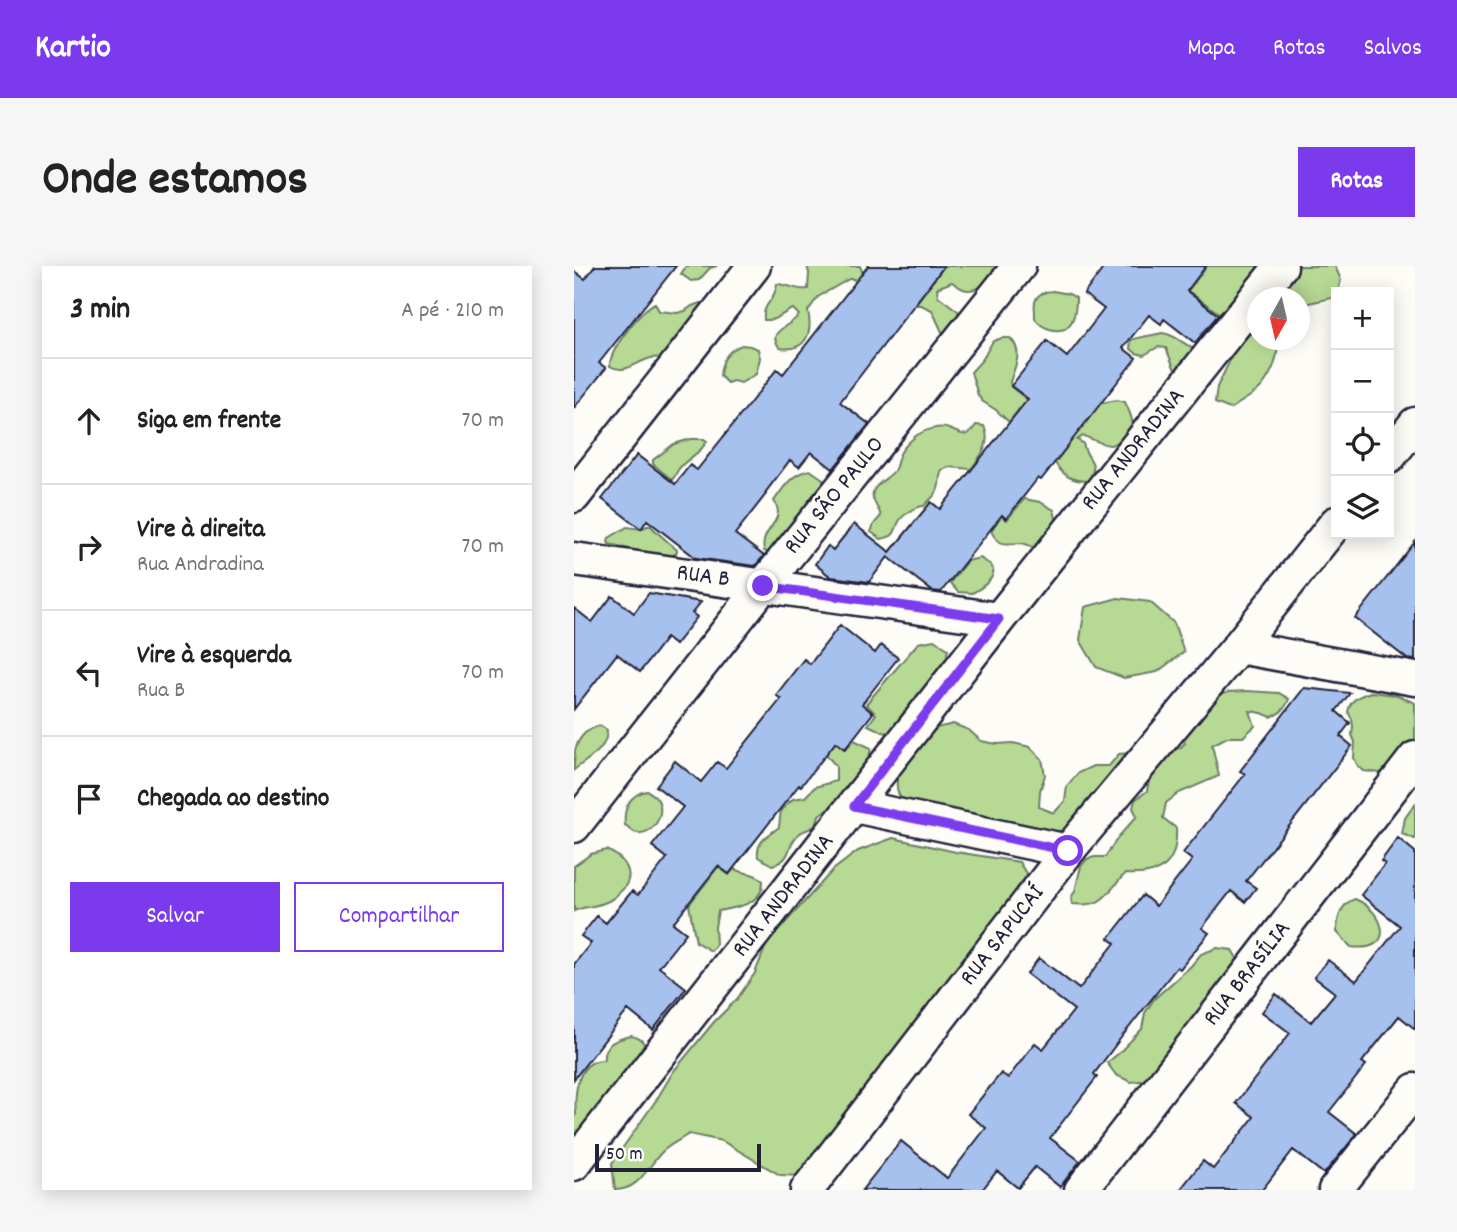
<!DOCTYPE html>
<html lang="pt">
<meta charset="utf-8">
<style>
body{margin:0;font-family:Dekko,sans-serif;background:#f6f6f6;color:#222}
.controls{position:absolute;right:21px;top:21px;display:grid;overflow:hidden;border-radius:0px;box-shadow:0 4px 18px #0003}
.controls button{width:63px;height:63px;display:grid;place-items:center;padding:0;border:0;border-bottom:2px solid #e0e0e0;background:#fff;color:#222;font:35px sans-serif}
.compass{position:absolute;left:673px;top:21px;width:63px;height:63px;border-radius:50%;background:#fff;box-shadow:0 4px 18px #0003;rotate:188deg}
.scale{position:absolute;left:21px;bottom:18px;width:166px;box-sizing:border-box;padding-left:7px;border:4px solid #22223b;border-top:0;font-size:19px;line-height:24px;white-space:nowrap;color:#22223b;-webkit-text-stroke:5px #fdfcf7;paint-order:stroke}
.stop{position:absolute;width:21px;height:21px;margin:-16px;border:5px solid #7c3aed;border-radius:50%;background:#fff}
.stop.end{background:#7c3aed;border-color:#fff;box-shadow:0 2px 7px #0008}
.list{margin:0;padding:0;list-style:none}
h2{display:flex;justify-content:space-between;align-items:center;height:91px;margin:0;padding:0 28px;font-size:30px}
h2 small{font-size:23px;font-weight:400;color:#767676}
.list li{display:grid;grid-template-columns:46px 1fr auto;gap:21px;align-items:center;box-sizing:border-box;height:126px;padding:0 28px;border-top:2px solid #e0e0e0}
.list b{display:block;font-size:26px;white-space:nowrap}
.list p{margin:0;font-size:23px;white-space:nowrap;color:#767676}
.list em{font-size:23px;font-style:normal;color:#767676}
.actions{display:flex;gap:14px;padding:21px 28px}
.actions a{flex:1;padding:16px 0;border:2px solid #7c3aed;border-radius:0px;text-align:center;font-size:24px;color:#7c3aed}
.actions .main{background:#7c3aed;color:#fff}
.icon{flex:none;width:38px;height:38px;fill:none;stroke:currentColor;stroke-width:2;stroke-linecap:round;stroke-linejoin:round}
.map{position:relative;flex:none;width:841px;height:924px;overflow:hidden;border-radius:0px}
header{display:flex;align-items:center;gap:42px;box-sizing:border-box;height:98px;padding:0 35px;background:#7c3aed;color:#fff}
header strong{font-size:33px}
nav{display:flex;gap:38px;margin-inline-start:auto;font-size:24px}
.intro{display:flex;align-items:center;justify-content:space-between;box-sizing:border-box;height:168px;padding:0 42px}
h1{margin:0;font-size:49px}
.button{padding:18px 32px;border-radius:0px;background:#7c3aed;color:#fff;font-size:24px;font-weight:700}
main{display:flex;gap:42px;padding:0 42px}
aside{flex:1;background:#fff;border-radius:0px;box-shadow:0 4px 18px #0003}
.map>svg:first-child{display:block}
.green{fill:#b6d993;stroke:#6c7e67;stroke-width:2}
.building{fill:#a7c1ee;stroke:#22223b;stroke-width:2}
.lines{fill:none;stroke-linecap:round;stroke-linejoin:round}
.minor-casing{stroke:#22223b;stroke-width:37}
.minor{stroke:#fdfcf7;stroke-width:32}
.route{stroke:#7c3aed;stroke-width:9}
.labels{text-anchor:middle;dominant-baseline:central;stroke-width:5;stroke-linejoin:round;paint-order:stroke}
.street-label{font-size:24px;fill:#22223b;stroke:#fdfcf7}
</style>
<header>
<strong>Kartio</strong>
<nav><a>Mapa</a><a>Rotas</a><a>Salvos</a></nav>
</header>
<div class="intro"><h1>Onde estamos</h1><a class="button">Rotas</a></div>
<main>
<aside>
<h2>3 min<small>A pé · 210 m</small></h2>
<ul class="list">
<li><svg class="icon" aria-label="ahead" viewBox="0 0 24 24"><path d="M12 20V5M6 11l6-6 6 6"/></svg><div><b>Siga em frente</b></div><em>70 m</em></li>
<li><svg class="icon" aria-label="right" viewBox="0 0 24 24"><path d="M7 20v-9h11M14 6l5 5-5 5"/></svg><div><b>Vire à direita</b><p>Rua Andradina</p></div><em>70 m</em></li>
<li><svg class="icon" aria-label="left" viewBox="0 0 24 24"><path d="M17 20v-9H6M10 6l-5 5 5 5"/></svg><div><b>Vire à esquerda</b><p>Rua B</p></div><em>70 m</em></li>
<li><svg class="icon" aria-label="arrive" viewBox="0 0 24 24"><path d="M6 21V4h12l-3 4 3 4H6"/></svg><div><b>Chegada ao destino</b></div></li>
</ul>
<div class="actions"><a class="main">Salvar</a><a>Compartilhar</a></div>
</aside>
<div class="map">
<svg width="841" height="924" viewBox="0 0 841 924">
<rect width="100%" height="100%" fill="#fdfcf7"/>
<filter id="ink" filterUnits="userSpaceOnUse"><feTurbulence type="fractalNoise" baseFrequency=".0143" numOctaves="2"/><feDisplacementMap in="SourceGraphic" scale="14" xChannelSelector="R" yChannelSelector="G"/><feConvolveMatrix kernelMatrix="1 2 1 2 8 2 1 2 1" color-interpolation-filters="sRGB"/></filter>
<g filter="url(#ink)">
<path class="green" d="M112,0H143L136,2L125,14L117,15L107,8Z
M233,0H286L288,5L295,9L283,23L280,13H275L244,31L234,45C239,67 232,86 206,82C191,65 216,61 225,49L219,43C207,47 204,55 190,54C188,37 201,36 203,18C214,18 222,25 234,23L235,7Z
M367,0H443C432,7 406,25 394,24C388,24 383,20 378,16L363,22L364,30L384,45L385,53L376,66H368L358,44L347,39H341L369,2Z
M633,0H699L653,46L646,48L614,25Z
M718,0H761L767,14L764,26H762V31L726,39V32L707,31L706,21Z
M479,25L495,28L502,32C502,47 499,67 480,64C474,63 469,61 465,57C460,52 461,53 461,46C459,32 464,26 479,25Z
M81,37L85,45L103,47L111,45L118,40L126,37H144L95,90C88,92 82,91 77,92C62,96 51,109 36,100C35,84 67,44 81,37Z
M683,65L684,74H701C708,87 697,109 688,120C682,128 665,137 656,143L641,137L643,121L664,78L678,66Z
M588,67C602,68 610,80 624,84L618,107L601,104L592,82L584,81L570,89L562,87L556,82L557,74C568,70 577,70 588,67Z
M428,72H436C450,85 441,100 436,116L437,121L500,170L527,137L543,134L551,136C557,150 564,160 551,171C547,175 542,178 536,179C528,179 517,172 509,170L503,174L509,177C512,195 526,194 515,215C499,215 490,211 481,197L493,181L445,143L435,156L422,144L408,135L404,129L397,106L408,94L419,75Z
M168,79L176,80L184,83L186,92L182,108L167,117L159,115L153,117L146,110C147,95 153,84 168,79Z
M402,159L410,160C418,177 407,190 397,203L375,201L368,204C364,211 367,220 362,227C359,232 353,236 350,240C343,240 330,248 326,254C319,264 325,270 307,273L297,266L300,258L307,250C305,243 302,241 300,235C293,221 313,214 320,205C323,200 323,195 325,190C328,182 337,174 343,169C351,164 366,159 375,163C389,168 392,174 402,159Z
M117,173H130L133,175C126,189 112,192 104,204C102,207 101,211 98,214L79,198V194L100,178Z
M236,204L249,213L250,221L239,232L235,240L198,288L190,285C185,262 214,256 200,235C209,222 218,207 236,204Z
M450,233L466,236L480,244L484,260L464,283C459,281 453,278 447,277C432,277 426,282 417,265L423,256L421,254L426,249L433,254Z
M73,260H77C85,269 94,275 103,284L102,288C84,295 54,281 35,278L34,275L35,272L53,261L67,263Z
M406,292C407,293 416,298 417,299C426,311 406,323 398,327L384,326L376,317L393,295Z
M544,332L576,336L600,357L610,386L583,406L550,412L522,401L506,374L511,341Z
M360,374L374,383L371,399L326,469L309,466L294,459L302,448L292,438L344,377Z
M673,425L705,427L715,433C711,443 707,447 697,451L688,447L676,445L681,460L669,471H653L638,479L645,510L605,527L592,537L589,552L602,562C604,600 586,610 551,608C530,630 531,641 498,638L497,632L501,625L507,600L513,593L521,591H531L545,570L563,550L559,542L561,534L573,525L576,509L598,484L606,482L611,477L607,469L638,432L655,426Z
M797,426L822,429L841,437V482L813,504L806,507L790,505L784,500L780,492L781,476L778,469L779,461L778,453L774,446C776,433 785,430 797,426Z
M379,458L395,464L407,475L423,478L439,477L456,481L468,493L471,509L466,525L465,541L480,547L491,535L493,520L504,507L519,500H535L545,488L557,487L497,563L464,568L336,541C332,538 327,533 325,529C315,506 343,471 363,462C367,460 374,460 379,458Z
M27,460L33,464C33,485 14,492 0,504C0,487 0,478 11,467C17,463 19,461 27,460Z
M257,473L271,484L280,474L297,482L294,498L264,544H252L245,549C241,569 231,559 222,571C212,583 218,594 198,599L184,591C182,575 194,570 205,561L207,544L219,533L231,531L241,521L262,515V500L248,484Z
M73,525C100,536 81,574 60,566C58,565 53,560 51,559C49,542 56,528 73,525Z
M841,538V573L828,568L831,552Z
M319,572L382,586L445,596L456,614L229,910L206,909L148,875L115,868C106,874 94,879 87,887C73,902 65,924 41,924L38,897L83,833L99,806L140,756L163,733L181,707L193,677L259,604L284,585Z
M33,584C51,593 64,609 46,626C42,630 37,635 32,636C22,641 10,640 0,645V600L17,588Z
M144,601L155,609L160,603C170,608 181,606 189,615C189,639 163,641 144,645L141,661L142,678L137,685L122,676L115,639Z
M781,633C812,646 823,687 777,681L763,666C763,653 767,637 781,633Z
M643,682L658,684L666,697L659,712L613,760L593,786L586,801L574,814L557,816L542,809L533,797L545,787L568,763L571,747L580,733L617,700L627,688Z
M57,770C67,772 70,775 73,785L37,830L24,841L16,871L0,882V851L2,848C0,827 3,794 30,794C28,778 43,773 57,770Z"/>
<path class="building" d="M21,0H102L25,97L32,102L0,142V5L11,13Z
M294,0H370L266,136L295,158L259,203L237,186L225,201L216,194L191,227L192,228L161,268L190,290L181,300L122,292L73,254L67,263L28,233L63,189L101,218L116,199L123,204L203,103L209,108Z
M531,0H632L613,25L644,49L621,77L590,53L587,58L575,49L549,82L562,92L467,214L464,212L432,253L428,249L367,326L358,325L314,291L295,316L257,311L241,298L254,280L259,284L280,258L316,286L357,236L366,243L454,133L437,120L473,75L493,91L530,43L510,28Z
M841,276V394L833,393L781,352Z
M75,327L127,336L118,347L123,351L101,379L92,372L66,406L43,388L0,443V342L18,356L38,330L60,347Z
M266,359L301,387L307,379L324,392L288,438L299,447L271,483L262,476L227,520L225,519L155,608L144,600L99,657L112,667L85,701L112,722L79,764L54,744L0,813V698L17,677L7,670L23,650L32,657L58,625L64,629L93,592L78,580L109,541L82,520L101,495L127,516L143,496L152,502L207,433L202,429L230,393L236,398Z
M730,422L776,427L762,445L776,457L766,470L778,480L672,615L682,622L671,636L657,625L628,662L635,667L606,703L603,701L546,773L520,808L523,811L476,872L506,895L486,921L461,901L444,922L423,905L408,924H288L327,875L373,912L412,862L394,848L427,807L434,812L461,777L469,783L500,744L453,708L465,692L505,723L541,677L535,672L569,629L582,640L618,594L609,587L671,508L666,505Z
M824,572L841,586V763L825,750L788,796L792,799L755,846L783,868L750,908L719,884L688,924H606L629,895L639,903L680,851L662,837L716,767L688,746L702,728L737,756L761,727L740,711L754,694L782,715L826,660L787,629L811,598L807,595Z"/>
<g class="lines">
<defs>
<path id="minor" d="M815,191L841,158
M0,230L180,0
M0,293L425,353
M664,381L841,413
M280,540L494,585
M0,560L189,320L445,0
M0,898L425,353L707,0
M233,924L494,585L664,381L762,257
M507,924L841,492
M761,924L841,824"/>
</defs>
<use href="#minor" class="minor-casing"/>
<use href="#minor" class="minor"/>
</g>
</g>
<g class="lines" filter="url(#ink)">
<path class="route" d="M189,320L425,353L280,540L494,585"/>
</g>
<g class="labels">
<g class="street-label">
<text transform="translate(560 184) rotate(-51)">RUA ANDRADINA</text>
<text transform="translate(261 230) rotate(-51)">RUA SÃO PAULO</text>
<text transform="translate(129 311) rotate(8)">RUA B</text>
<text transform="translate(210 630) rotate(-52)">RUA ANDRADINA</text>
<text transform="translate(429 670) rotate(-52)">RUA SAPUCAÍ</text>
<text transform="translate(674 708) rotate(-52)">RUA BRASÍLIA</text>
</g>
</g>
</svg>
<div class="controls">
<button>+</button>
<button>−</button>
<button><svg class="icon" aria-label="locate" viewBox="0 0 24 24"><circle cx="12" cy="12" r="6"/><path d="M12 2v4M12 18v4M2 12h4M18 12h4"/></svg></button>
<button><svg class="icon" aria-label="layers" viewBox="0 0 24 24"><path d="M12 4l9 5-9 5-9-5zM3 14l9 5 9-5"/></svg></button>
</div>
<svg class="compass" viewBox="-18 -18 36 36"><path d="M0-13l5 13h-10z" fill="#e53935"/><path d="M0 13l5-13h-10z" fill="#767676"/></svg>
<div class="scale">50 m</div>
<div class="stop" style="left:494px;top:585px"></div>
<div class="stop end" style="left:189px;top:320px"></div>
</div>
</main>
